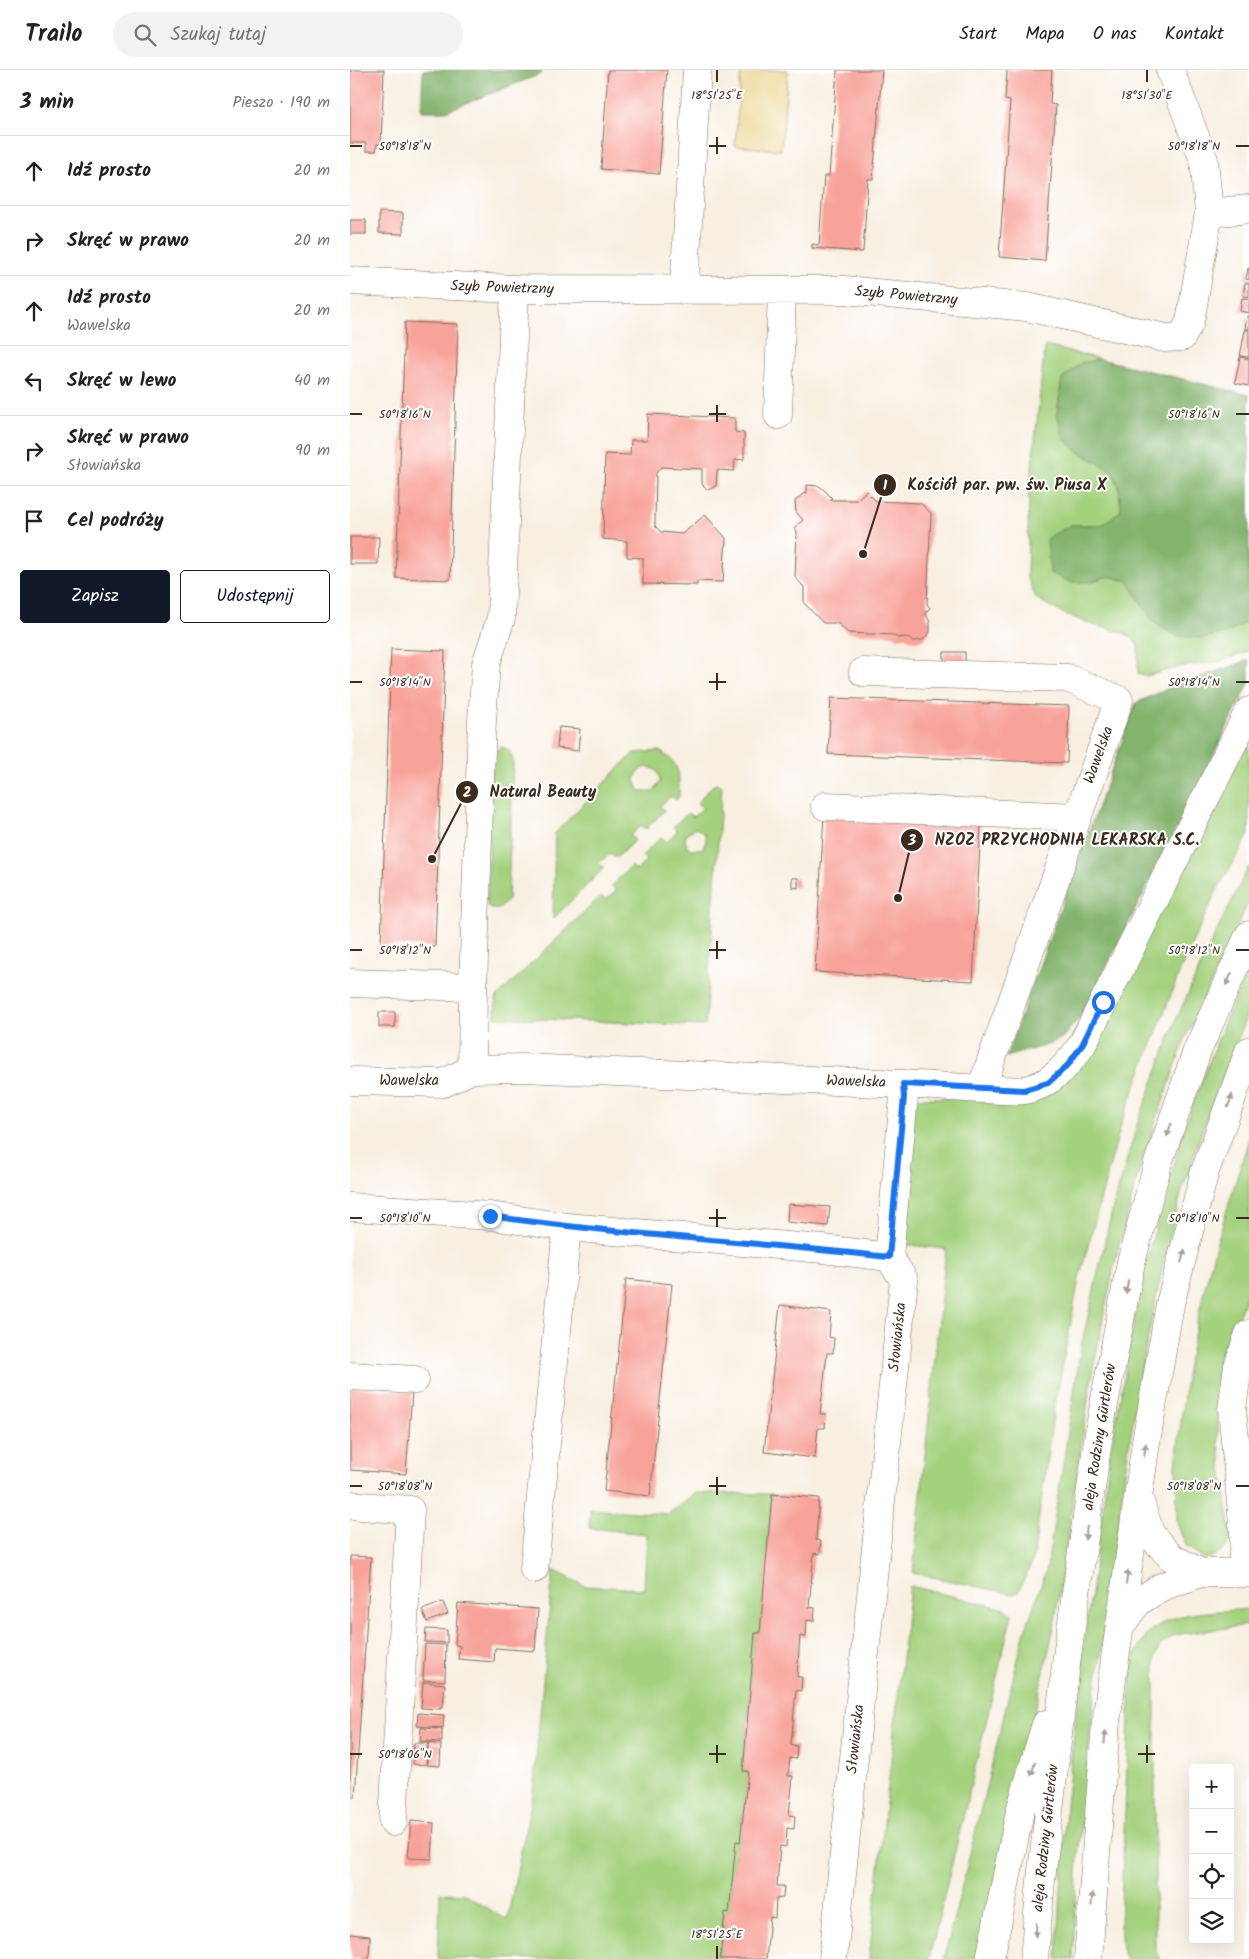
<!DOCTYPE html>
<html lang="pl">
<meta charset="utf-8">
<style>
body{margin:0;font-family:Kalam,sans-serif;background:#f2f2f2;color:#202124}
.controls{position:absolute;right:15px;bottom:15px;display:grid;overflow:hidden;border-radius:5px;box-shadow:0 5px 20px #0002}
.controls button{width:45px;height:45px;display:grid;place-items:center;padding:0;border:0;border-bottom:1px solid #e0e0e0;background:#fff;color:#202124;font:25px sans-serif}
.stop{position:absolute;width:15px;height:15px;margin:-11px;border:4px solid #1a73e8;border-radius:50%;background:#fff}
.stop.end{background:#1a73e8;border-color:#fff;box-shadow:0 1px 5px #0008}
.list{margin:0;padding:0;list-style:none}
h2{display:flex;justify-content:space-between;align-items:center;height:65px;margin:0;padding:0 20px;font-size:21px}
h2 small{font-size:16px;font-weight:400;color:#757577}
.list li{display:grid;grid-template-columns:32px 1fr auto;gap:15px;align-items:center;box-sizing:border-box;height:70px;padding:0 20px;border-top:1px solid #e0e0e0}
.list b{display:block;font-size:19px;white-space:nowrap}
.list p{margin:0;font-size:16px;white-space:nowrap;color:#757577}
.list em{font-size:16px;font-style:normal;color:#757577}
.actions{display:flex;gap:10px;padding:15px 20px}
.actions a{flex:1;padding:11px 0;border:1px solid #111827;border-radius:5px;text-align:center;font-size:18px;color:#111827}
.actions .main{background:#111827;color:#fff}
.icon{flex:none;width:28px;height:28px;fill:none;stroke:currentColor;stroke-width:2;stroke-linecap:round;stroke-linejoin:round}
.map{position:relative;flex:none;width:899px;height:1889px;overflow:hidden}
header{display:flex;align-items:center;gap:30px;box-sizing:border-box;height:70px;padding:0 25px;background:#fff;border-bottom:1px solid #e0e0e0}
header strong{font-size:24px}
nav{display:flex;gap:28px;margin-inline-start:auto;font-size:18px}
.search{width:350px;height:45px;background:#f2f2f2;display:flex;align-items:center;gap:12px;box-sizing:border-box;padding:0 18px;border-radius:28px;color:#757577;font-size:19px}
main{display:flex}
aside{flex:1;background:#fff}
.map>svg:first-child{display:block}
.green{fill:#a4d17e;stroke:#707e4e;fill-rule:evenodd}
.forest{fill:#83b36d;stroke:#5f6e46}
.sand{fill:#eeda9e;stroke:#94825e}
.building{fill:#f8a39a}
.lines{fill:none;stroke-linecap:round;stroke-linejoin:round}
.minor-casing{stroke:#7d6f62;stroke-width:29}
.minor{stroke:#fff;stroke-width:28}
.oneway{fill:#a79f9a}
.route{stroke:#1a73e8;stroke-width:6}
.ticks{fill:none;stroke:#3b2a1e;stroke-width:2}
.labels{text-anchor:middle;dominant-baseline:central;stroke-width:4;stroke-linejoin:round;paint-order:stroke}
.street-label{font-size:15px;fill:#3b2a1e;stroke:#fff}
.ticks-label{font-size:12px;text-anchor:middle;fill:#3b2a1e;stroke:#fff;stroke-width:4;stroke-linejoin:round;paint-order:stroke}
.leader{fill:none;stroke:#3b2a1e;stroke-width:2}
.callout-dot{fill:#3b2a1e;stroke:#fff;stroke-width:2}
.mark-label{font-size:15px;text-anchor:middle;font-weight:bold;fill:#fff}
.callout-label{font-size:16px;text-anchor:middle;font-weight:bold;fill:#3b2a1e;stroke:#fff;stroke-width:4;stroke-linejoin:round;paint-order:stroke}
</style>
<header>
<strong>Trailo</strong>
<div class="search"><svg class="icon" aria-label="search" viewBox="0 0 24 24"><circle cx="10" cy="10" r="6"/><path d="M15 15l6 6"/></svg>Szukaj tutaj</div>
<nav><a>Start</a><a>Mapa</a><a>O nas</a><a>Kontakt</a></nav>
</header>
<main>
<aside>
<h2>3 min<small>Pieszo · 190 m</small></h2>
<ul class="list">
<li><svg class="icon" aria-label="ahead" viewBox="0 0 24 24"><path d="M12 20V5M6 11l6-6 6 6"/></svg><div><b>Idź prosto</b></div><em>20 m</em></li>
<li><svg class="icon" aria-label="right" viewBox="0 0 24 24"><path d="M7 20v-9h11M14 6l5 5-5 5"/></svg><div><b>Skręć w prawo</b></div><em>20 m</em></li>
<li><svg class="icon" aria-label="ahead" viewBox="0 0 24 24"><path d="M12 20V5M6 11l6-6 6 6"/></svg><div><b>Idź prosto</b><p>Wawelska</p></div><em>20 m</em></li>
<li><svg class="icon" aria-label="left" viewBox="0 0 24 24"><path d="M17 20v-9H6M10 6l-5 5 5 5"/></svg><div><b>Skręć w lewo</b></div><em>40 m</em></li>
<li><svg class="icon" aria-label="right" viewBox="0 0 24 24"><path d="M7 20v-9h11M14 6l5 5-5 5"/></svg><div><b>Skręć w prawo</b><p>Słowiańska</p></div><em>90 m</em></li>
<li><svg class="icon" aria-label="arrive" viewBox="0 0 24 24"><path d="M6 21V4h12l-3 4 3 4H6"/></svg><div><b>Cel podróży</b></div></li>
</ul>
<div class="actions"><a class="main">Zapisz</a><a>Udostępnij</a></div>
</aside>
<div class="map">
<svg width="899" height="1889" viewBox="0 0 899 1889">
<rect width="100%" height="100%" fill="#fff"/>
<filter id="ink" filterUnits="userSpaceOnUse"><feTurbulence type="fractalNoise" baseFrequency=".02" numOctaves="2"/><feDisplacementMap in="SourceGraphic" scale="10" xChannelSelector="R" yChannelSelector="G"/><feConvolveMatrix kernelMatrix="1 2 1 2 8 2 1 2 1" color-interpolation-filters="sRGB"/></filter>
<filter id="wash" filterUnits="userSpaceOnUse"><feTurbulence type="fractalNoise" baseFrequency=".0096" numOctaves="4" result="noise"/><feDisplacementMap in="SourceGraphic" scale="20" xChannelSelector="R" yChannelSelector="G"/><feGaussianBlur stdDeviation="1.12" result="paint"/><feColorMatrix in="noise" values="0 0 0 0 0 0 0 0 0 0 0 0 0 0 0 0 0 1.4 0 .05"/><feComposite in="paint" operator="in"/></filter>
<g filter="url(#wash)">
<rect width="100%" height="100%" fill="#f8efe1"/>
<path class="green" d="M695,276L750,289L731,293L712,309L707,344L726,380L762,401L769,417L771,441L752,455H721L740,512L758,506L778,511L894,552L899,551V581L868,592L829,597L796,606L788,603V576L782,567L771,562L737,553L708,541L686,528L677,507L679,425Z
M899,663V765L867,820L836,886L772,1051L729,1209L703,1344L683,1490L668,1522L662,1524L563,1503L596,1179L551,1174L563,1028H686Z
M152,677C159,679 161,683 163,690L158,830L149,839H141L137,836L142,684Z
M309,681C331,693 329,704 329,727L326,730L321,726L310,736L314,741L296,759L291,755L280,766L285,770L266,788L261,783L249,793L254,798L203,849L205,763L284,683ZM296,697C305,697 310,703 310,712L304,721H291C282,713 284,701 296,697Z
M366,714L372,716L355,956L145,947L146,928L251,826L256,830L266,821L262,816L281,796L287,801L296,790L292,786L311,767L317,772L327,761L323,757L338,743L343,747L353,738L347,733L362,716ZM346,758L355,764L356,771L353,778L342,780C336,776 333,770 337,763Z
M899,796V831L835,969L791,1094L767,1183L754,1243L739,1323L704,1557L628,1889H594L674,1564L697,1498L731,1277L762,1141L786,1058L827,948L861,873Z
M899,899V940L859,1041L831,1124L814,1189L791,1301L774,1408L751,1585L743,1635L728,1786L723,1889H707L716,1736L733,1583L760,1384L794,1198L836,1053L875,951Z
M899,1068V1218L872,1292L868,1325V1369L881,1465C878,1480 868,1485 855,1489L835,1475L827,1452L826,1395L837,1299L853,1225L864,1182Z
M345,1423L422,1424L410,1563H405L393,1701H398L390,1772H386L379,1843L375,1842L370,1889H88L90,1823L114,1824L157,1850L183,1724L203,1500L235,1516L294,1519L297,1464L239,1458L240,1439L318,1444Z
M560,1516L656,1539L662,1544L579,1889H519Z
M899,1539V1555L824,1565L810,1575L805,1589V1880L811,1889H775L772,1878L770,1855L781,1603C792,1537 846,1544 899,1539Z"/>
<path class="forest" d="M73,0H192L191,4L96,41H71Z
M750,289L899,325V551L877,563L852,568L827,566L804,553L778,511L758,506L740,512H720L700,503L697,468L721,455H752L771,441L769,417L762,401L726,380L714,369L707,344L712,309L731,293Z
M899,590V614L732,945L712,968L700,974L656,987L786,633L819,618Z"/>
<path class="sand" d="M391,0H438L431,80L385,76Z"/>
<g id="blocks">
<path class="building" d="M0,0H34L31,74H27L26,81H16V73H0Z
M258,0H317L309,104L251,99Z
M487,0H532L523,109H518L513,182L462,178V174L469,175L474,106H479Z
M657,0H702L700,34L706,35L695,191L649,187L660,31L655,30Z
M29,142L53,143V164L29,163Z
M0,150H16V164H0Z
M898,198H899V210L896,209Z
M895,213H899V227L893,226Z
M892,228L899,229V243L890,241Z
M897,246H899V259H895Z
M55,252L108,254L100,510L46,508Z
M895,260H899V287L890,286Z
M890,287L899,289V316L885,313Z
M298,344L385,348V362L394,363V389L385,390L384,401L367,400L366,416L358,420L352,414V399L311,397L306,403L305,456L311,462L332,464L355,445L376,468L373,512L347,511V515L293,514V488L277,487V471L253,469L255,384L280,385L281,370H297Z
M457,415L469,416L474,420L482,428L480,430H507L516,421L526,431L570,433L581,443L577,534L580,538L575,543L580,552V562L573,570L563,571L556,567L547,568L544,565L498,563L488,553H473L454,533V517L445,507L447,462L444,458L453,450L446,442L445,431L453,424L457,423Z
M0,467H29L28,494H0Z
M41,579L95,581L85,877L31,875Z
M594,582H615V594H594Z
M481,628L719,636L717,693L478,684Z
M209,657L230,659L228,681L207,678Z
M474,745L631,754L623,911L465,902Z
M442,808H448V818L442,817Z
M29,942H45V957H29Z
M438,1134L480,1137L478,1156L437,1152Z
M276,1209L322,1214L300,1426L254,1421Z
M430,1235L481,1242L479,1267L484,1268L483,1283H477L470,1344H476L475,1358H468L465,1388L414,1382Z
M0,1317L62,1322L56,1404L0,1400Z
M422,1424L469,1428L466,1470L471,1471L470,1481V1484L464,1483L459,1537L465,1538L464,1551L457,1550L456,1567L450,1566L447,1607H452L451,1619V1621L446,1620L441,1675L447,1676L446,1689L440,1688L438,1706H443L439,1745L445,1746L444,1759L437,1758L436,1777L430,1776L427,1816H434L433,1828L426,1829L425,1848L420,1847L416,1889H370L375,1842L379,1843L386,1771L390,1772L398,1701H393L405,1563H410Z
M0,1486L21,1487L5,1727H0Z
M93,1532L98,1544L77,1552L72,1540Z
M108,1533L188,1539L185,1581L145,1578L144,1592L108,1589L110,1576L105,1575Z
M76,1559L97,1560V1573L75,1572Z
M75,1574L96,1575L95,1611L73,1610Z
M73,1612L95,1614L93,1636H91V1639L71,1638Z
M68,1643L94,1645L93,1658L67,1656Z
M71,1658L92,1659V1672L70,1671Z
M64,1673H78L76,1695L63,1694Z
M78,1673L91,1674L90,1696L77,1695Z
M61,1751L84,1753L82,1789L58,1788Z
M0,1864L20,1866L19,1889H0Z"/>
</g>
</g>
<g filter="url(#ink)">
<use href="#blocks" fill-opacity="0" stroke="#7d6f62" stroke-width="1"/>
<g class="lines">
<defs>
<path id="minor" d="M859,143L899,139
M0,211L165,219L494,220L677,237L815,268L832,267L840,252L859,143L854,90L820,0
M334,220L347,0
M428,345L432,220
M475,736L727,747
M0,913L123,917
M122,999L123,917L132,650L136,594L151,548L165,219
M0,1011L94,1013L122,999L172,998L553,1014L631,1019L769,630L717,608L513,602
M631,1019C645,1019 661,1022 675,1020C701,1015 717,996 732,975L899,641
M0,1137L140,1146L217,1157L473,1179L539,1187L554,1210L483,1889
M539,1187L554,1027L553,1014
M0,1306L65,1310
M790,1432L801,1465L821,1487L851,1503
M0,1435L60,1440L43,1752
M184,1499L217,1157
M892,1503L894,1464L882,1339L888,1296L899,1264
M771,1555L788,1532L811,1517L851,1503H899
M640,1889L670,1741L696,1654
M684,1889L691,1810L717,1586L750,1356L781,1192L808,1093L847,981L899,865
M738,1889L756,1652L796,1372L820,1234L855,1101L899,981"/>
</defs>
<use href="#minor" class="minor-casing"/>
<use href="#minor" class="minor"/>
</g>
<defs><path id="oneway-solid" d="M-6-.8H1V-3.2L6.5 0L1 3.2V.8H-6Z" transform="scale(1.25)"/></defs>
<g class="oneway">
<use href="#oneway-solid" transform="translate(879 909) rotate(114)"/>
<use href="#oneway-solid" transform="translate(880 1031) rotate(-70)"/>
<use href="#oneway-solid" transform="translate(819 1060) rotate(109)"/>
<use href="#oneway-solid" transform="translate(833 1186) rotate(-75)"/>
<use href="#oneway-solid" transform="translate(777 1217) rotate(101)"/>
<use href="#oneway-solid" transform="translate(795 1380) rotate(-82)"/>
<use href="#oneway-solid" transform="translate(736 1463) rotate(98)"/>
<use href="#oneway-solid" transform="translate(777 1507) rotate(-82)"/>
<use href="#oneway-solid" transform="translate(755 1667) rotate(-85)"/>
<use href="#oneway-solid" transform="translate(683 1699) rotate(107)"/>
<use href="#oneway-solid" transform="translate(742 1829) rotate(-85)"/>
<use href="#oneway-solid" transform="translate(686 1860) rotate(95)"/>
</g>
</g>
<g class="lines" filter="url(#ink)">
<path class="route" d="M140,1146C272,1165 406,1172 539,1187L554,1027L553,1014L674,1020L698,1013L718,995L732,975L753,932"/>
</g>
<path class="ticks" d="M367,0V12M797,0V12M367,67V84M0,76H12M359,76H376M886,76H899M367,335V352M0,344H12M359,344H376M886,344H899M367,603V620M0,612H12M359,612H376M886,612H899M367,871V889M0,880H12M359,880H376M886,880H899M367,1139V1157M0,1148H12M359,1148H376M886,1148H899M367,1407V1425M0,1416H12M359,1416H376M886,1416H899M367,1675V1693M797,1675V1693M0,1684H12M359,1684H376M788,1684H805M367,1876V1889"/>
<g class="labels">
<g class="street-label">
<text transform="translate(152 218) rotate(2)">Szyb Powietrzny</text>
<text transform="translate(556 226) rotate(5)">Szyb Powietrzny</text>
<text transform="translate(749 685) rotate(-70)">Wawelska</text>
<text x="59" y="1011">Wawelska</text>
<text transform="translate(506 1012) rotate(2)">Wawelska</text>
<text transform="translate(548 1267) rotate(-84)">Słowiańska</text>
<text transform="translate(750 1367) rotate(-81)">aleja Rodziny Gürtlerów</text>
<text transform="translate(506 1669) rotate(-84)">Słowiańska</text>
<text transform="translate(696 1768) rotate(-84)">aleja Rodziny Gürtlerów</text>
</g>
</g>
<g class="ticks-label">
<text x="367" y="29">18°51'25"E</text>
<text x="797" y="29">18°51'30"E</text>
<text x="55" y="80">50°18'18"N</text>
<text x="844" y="80">50°18'18"N</text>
<text x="55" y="348">50°18'16"N</text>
<text x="844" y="348">50°18'16"N</text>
<text x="55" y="616">50°18'14"N</text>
<text x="844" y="616">50°18'14"N</text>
<text x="55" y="884">50°18'12"N</text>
<text x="844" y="884">50°18'12"N</text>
<text x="55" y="1152">50°18'10"N</text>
<text x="844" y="1152">50°18'10"N</text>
<text x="55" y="1420">50°18'08"N</text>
<text x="844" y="1420">50°18'08"N</text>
<text x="55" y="1688">50°18'06"N</text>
<text x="367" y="1868">18°51'25"E</text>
</g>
<path class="leader" d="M513 484L535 415M82 789L117 722M548 828L562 770"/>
<g class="callout-dot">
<circle cx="513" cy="484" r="5"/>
<circle cx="82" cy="789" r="5"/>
<circle cx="548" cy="828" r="5"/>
<circle cx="535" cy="415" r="12"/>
<circle cx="117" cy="722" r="12"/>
<circle cx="562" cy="770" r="12"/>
</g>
<g class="mark-label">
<text x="535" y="420">1</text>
<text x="117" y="727">2</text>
<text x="562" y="775">3</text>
</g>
<g class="callout-label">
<text x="657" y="420">Kościół par. pw. św. Piusa X</text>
<text x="193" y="727">Natural Beauty</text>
<text x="717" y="775">NZOZ PRZYCHODNIA LEKARSKA S.C.</text>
</g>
</svg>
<div class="controls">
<button>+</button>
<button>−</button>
<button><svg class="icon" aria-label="locate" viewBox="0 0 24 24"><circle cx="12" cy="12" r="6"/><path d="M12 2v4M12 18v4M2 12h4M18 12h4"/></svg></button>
<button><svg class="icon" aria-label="layers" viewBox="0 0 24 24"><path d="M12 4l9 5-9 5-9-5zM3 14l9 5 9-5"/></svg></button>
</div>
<div class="stop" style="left:753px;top:932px"></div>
<div class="stop end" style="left:140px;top:1146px"></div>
</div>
</main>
